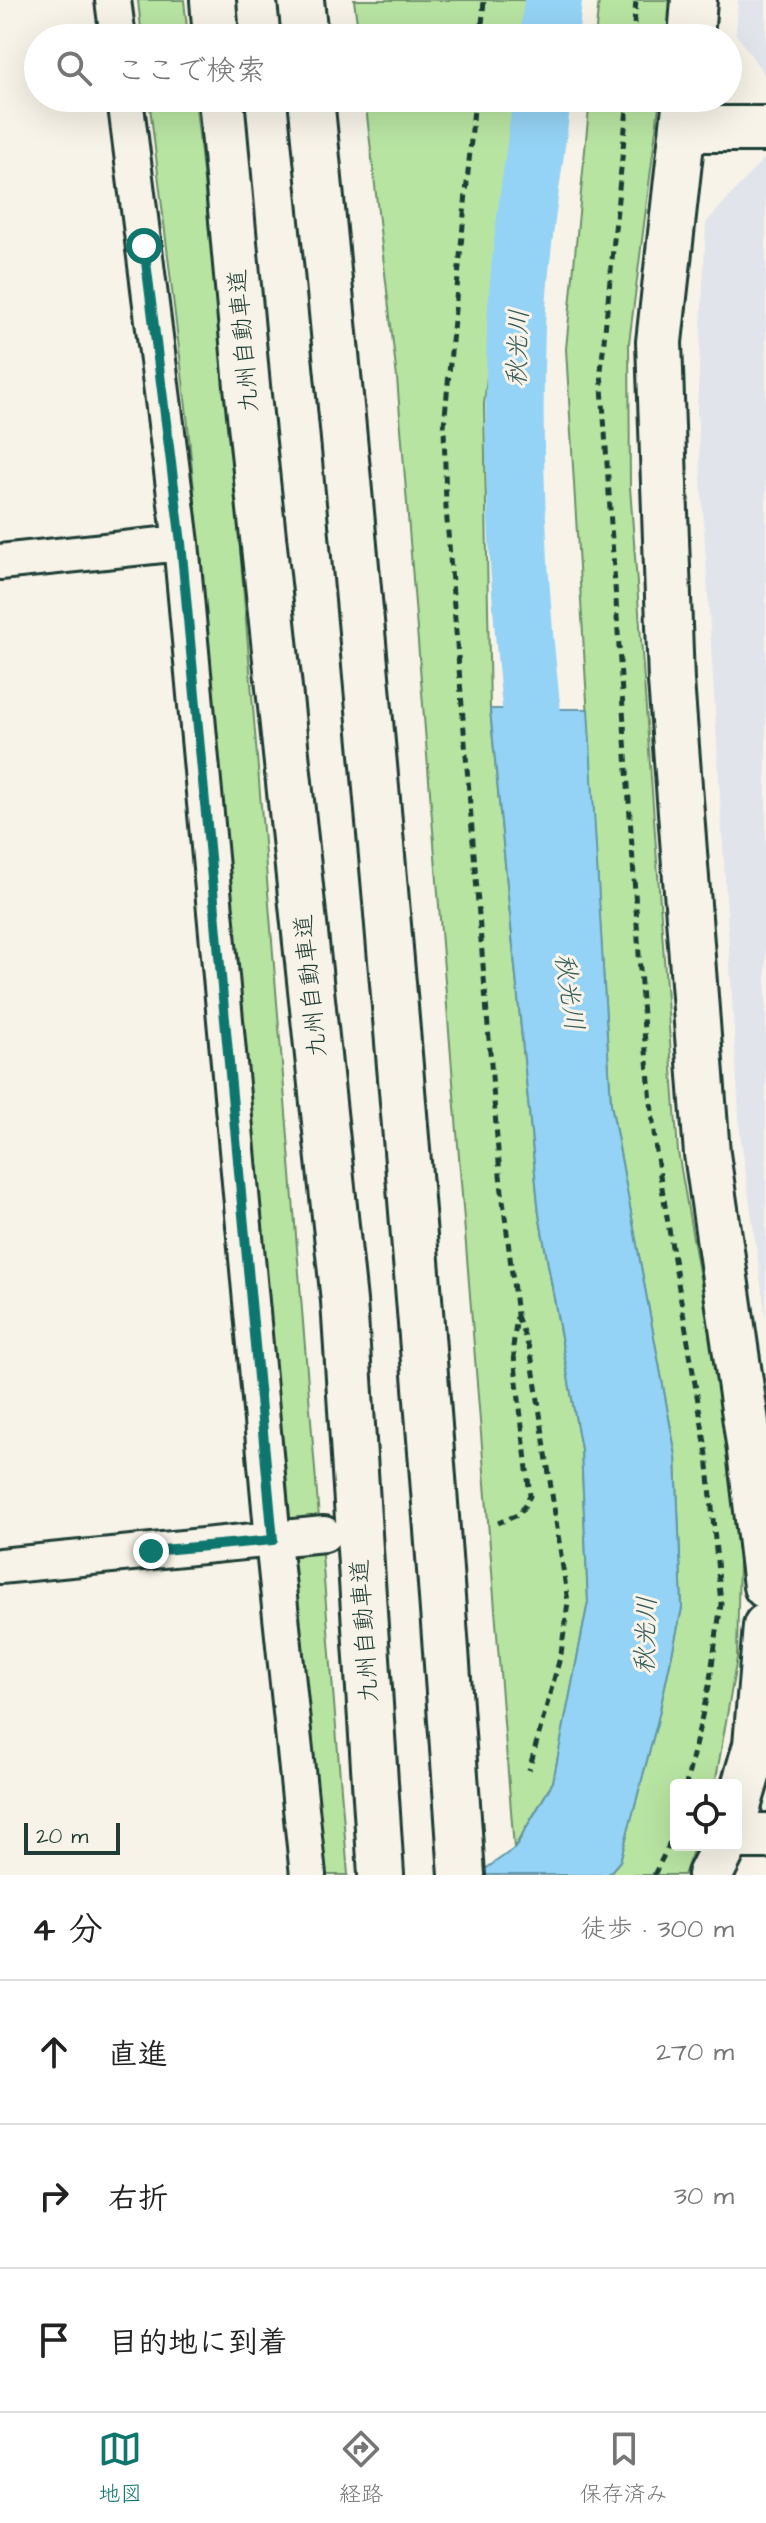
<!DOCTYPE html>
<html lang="ja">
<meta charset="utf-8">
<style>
body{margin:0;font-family:"Architects Daughter","Klee One",sans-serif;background:#f6f6f6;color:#222}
.controls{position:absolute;right:24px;bottom:24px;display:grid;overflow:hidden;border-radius:8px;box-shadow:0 8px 32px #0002}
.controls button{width:72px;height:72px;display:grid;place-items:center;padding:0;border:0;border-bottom:2px solid #e0e0e0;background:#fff;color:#222;font:40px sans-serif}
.scale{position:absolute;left:24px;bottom:20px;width:96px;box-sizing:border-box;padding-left:8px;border:4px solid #1f3d34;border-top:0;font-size:22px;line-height:28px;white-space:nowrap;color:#1f3d34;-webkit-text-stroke:6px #f7f3e8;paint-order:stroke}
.stop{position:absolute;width:24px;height:24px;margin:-18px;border:6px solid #0f766e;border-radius:50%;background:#fff}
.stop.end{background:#0f766e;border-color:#fff;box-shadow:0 2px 8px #0008}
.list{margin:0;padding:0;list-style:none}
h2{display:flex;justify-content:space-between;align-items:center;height:104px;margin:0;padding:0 32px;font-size:34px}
h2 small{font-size:26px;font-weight:400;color:#767676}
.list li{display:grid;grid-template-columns:52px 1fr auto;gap:24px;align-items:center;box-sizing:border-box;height:144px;padding:0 32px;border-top:2px solid #e0e0e0}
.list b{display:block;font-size:30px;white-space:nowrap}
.list em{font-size:26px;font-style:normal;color:#767676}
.icon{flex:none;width:44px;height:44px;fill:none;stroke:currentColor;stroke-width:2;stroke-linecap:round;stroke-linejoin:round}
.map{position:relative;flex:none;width:766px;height:1875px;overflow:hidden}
.search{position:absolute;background:#fff;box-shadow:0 8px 32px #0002;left:24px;right:24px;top:24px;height:88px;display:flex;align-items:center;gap:20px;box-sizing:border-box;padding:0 28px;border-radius:44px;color:#767676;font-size:30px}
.sheet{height:536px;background:#fff}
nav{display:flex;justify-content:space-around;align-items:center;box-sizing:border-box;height:112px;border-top:2px solid #e0e0e0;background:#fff;font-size:22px;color:#767676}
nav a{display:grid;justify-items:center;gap:4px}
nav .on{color:#0f766e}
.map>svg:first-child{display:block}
.built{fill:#e2e4eb}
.green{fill:#b8e4a2;stroke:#6c906b;stroke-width:2}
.water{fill:#94d3f5;stroke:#6597a8;stroke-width:2}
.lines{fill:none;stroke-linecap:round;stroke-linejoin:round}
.river{stroke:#94d3f5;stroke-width:58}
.street-casing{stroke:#1f3d34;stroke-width:40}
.secondary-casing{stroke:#1f3d34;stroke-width:50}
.highway-casing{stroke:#1f3d34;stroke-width:50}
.path{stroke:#1f3d34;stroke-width:5;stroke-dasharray:8 6;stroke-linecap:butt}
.street{stroke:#f7f3e8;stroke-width:34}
.secondary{stroke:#f7f3e8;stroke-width:44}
.highway{stroke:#f7f3e8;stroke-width:44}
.route{stroke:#0f766e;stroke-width:10}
.labels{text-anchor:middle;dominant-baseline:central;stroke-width:6;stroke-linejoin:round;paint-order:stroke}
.street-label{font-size:24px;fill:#1f3d34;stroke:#f7f3e8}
.water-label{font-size:26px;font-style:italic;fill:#365b5b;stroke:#f7f3e8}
</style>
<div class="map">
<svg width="766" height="1875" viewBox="0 0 766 1875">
<rect width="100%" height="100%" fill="#f7f3e8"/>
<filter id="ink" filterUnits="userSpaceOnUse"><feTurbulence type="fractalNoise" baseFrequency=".0125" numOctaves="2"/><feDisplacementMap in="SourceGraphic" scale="16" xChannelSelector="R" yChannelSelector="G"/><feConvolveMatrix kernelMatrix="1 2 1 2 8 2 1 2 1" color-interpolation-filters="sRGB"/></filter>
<g filter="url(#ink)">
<path class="built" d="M738,0H766V77L736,34Z
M762,160H766V1319L740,1132L697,410L706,223Z"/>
<path class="green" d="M138,0H184L188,38H142Z
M354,0H526L522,38H359Z
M599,0H673L668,38H595Z
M149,98H195L230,425L348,1875H322L187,415Z
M365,98H516L484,405L490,709L539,1214L581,1449L588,1602L553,1782L514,1848L397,378Z
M590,98H660L629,343L630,487L678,1152L740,1508L737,1658L715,1785H676V1845H695L684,1875H608L620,1861L657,1723L682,1608L676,1456L611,1104L566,349Z"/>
<path class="water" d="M490,709H588L611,1104L676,1456L682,1608L657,1723L620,1861L608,1875H477L515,1848L553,1782L588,1602L581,1449L539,1214Z"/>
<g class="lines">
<path class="river" d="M549,38L553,0
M541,786C520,635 511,480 516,327C519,251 533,174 542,98"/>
<defs>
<path id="street" d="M113,0L118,38
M125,98L181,543L273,1540L308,1875
M0,562L181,543
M0,1566L324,1534"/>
<path id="secondary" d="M691,38L694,0
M686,98L659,342L671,681L707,1154L749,1443L766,1586
M684,129H766
M736,1814L756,1745L766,1626
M736,1836H766
M710,1875L725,1845"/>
<path id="highway" d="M213,0L216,38
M301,0L305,38
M221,98L247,386L344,1301L381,1875
M311,98C370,689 421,1282 462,1875"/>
</defs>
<use href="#street" class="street-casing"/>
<use href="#secondary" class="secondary-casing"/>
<use href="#highway" class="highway-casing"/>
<path class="path" d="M481,38L484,0
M633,38L636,0
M475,98L444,426L446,508L500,1175L517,1315L513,1347L530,1496L520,1514L498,1523
M628,98L601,371L644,1031L656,1152L707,1455L721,1604L709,1686L686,1785
M517,1316L531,1353L568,1602L561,1654L529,1770
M654,1875L668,1847L676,1819"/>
<use href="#street" class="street"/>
<use href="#secondary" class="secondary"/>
<use href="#highway" class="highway"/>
</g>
</g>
<g class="lines" filter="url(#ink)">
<path class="route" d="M144,246L181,543L273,1540L151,1551"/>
</g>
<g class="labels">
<g class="street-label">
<text transform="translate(244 341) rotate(-95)">九州自動車道</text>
<text transform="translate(311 986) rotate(-96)">九州自動車道</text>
<text transform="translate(365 1631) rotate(-94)">九州自動車道</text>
</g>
<g class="water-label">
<text transform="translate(518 348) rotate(-88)">秋光川</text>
<text transform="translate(569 992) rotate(82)">秋光川</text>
<text transform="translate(646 1635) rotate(-88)">秋光川</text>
</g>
</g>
</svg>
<div class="controls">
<button><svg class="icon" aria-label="locate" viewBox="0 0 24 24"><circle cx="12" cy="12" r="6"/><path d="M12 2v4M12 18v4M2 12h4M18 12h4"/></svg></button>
</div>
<div class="scale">20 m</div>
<div class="stop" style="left:144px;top:246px"></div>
<div class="stop end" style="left:151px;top:1551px"></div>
<div class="search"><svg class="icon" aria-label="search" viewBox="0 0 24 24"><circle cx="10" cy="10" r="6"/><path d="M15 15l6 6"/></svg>ここで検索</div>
</div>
<section class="sheet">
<h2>4 分<small>徒歩 · 300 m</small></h2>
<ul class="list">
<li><svg class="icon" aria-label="ahead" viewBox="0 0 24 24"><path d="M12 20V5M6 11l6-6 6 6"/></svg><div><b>直進</b></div><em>270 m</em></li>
<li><svg class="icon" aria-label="right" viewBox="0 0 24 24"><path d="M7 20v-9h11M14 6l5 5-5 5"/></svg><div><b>右折</b></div><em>30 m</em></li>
<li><svg class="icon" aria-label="arrive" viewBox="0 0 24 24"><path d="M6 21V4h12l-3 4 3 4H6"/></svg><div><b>目的地に到着</b></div></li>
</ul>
</section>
<nav>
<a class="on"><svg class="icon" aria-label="map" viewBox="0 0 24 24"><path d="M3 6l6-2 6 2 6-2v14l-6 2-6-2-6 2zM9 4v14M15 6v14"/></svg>地図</a>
<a><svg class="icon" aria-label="directions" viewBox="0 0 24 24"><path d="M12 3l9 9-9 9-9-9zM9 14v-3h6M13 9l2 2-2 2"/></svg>経路</a>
<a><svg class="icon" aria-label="saved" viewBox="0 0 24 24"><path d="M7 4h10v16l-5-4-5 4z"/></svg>保存済み</a>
</nav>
